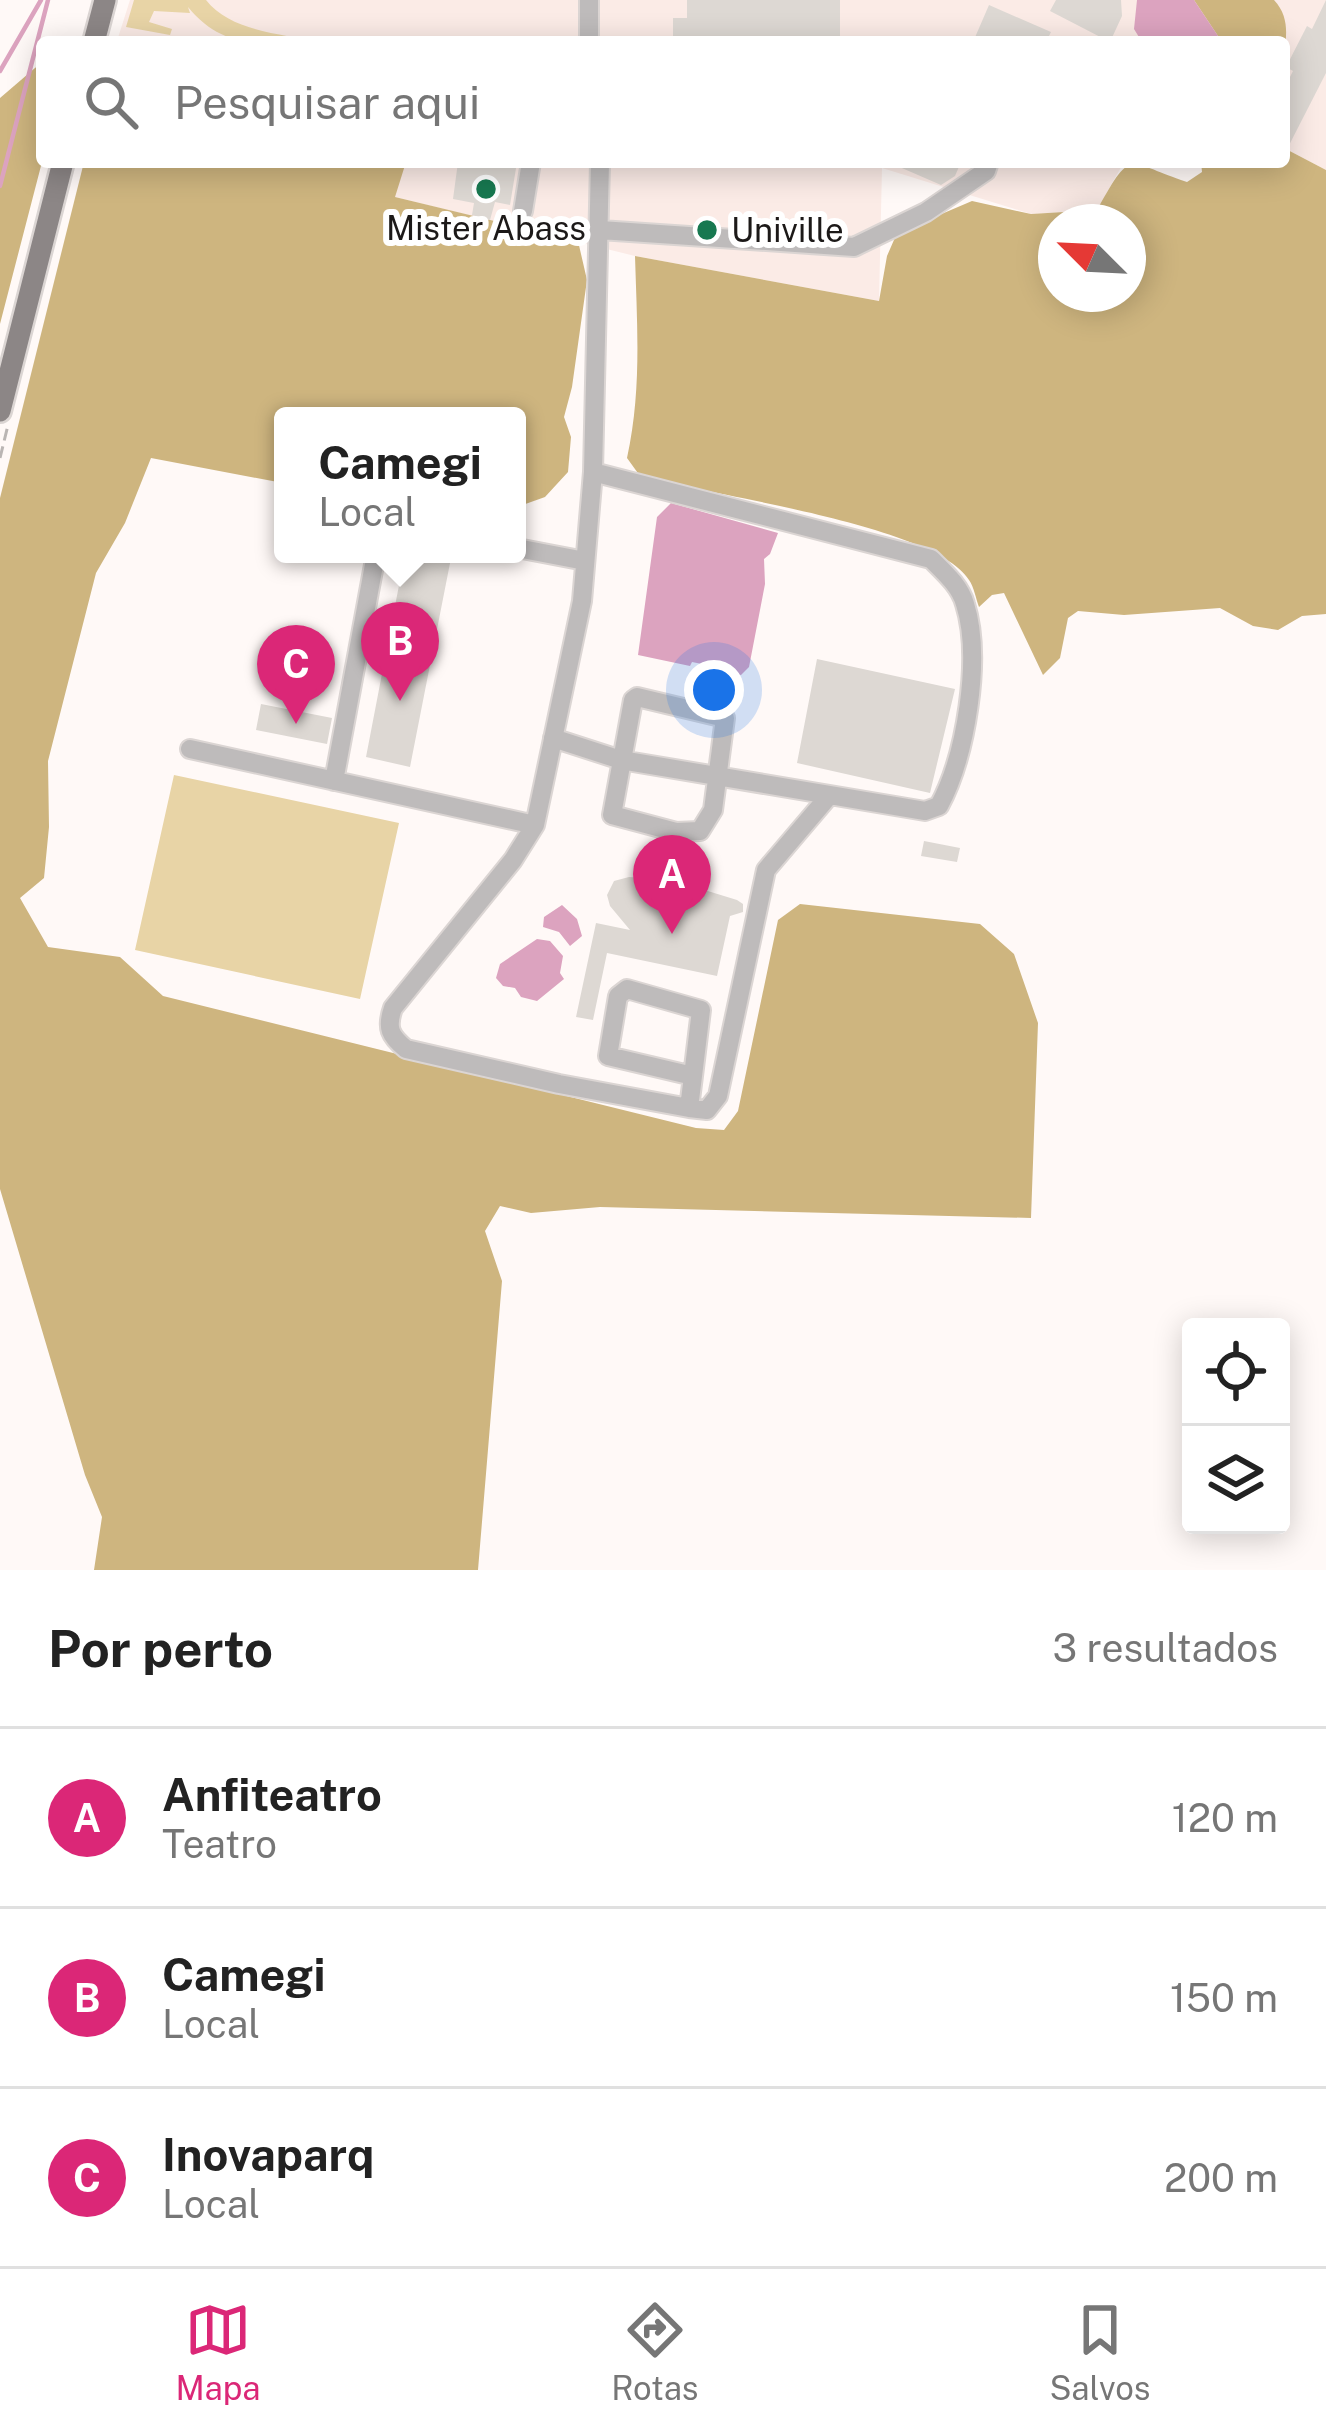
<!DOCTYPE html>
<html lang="pt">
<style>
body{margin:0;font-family:"Public Sans",sans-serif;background:#f6f6f6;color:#222}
.controls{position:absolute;right:36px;bottom:36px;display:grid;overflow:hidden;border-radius:12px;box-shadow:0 6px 30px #0003}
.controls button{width:108px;height:108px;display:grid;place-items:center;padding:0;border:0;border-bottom:3px solid #e0e0e0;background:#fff;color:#222;font:60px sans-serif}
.compass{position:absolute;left:1038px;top:204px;width:108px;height:108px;border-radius:50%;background:#fff;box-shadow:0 6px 30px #0003;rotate:294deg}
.you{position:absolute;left:714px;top:690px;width:42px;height:42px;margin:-30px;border:9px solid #fff;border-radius:50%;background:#1a73e8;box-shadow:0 0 0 18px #1a73e833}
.badge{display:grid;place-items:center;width:78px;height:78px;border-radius:50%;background:#db2777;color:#fff;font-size:39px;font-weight:700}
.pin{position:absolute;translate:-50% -99px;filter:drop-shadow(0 3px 6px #0008)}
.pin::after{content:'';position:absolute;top:63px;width:42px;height:36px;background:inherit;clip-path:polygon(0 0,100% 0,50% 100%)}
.popup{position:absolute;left:274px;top:407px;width:252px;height:156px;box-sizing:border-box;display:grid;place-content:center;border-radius:12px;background:#fff;filter:drop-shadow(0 3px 9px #0005);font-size:39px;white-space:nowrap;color:#767676}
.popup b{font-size:45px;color:#222}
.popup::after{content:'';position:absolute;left:50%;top:100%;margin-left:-24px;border:24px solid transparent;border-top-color:#fff}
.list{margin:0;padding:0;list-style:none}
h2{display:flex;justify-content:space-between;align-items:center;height:156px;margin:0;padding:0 48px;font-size:51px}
h2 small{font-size:39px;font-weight:400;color:#767676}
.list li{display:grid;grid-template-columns:78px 1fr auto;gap:36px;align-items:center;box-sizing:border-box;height:180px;padding:0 48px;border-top:3px solid #e0e0e0}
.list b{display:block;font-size:45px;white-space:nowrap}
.list p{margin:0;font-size:39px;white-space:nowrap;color:#767676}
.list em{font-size:39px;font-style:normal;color:#767676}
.icon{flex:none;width:66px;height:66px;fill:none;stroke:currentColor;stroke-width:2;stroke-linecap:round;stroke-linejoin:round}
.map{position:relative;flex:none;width:1326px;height:1570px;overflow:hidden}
.search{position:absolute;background:#fff;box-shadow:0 6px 30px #0003;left:36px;right:36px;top:36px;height:132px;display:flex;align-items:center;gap:30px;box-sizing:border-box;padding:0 42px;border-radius:12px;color:#767676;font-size:45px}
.sheet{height:696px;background:#fff}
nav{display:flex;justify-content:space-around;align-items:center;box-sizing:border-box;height:168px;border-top:3px solid #e0e0e0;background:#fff;font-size:33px;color:#767676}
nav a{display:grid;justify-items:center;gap:6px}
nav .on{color:#db2777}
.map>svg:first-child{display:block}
.built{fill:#fbebe6}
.green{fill:#e8d4a6}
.forest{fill:#ceb57f;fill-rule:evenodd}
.water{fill:#dca3bf}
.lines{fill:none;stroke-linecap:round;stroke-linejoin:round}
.stream{stroke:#dca3bf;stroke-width:4.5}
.building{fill:#ddd8d3}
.minor-casing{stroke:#dbd5d3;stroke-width:22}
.major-casing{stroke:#dbd5d3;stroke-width:26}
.path{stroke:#bab5b3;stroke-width:3;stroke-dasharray:12 6;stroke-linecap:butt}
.minor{stroke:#bebbbb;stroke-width:18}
.major{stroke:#8c8686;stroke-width:21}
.poi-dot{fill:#177850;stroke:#fff;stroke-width:4.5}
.labels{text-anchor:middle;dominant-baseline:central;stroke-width:12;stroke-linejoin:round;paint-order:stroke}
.poi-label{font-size:33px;fill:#1c1918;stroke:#fff}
</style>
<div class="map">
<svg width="1326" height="1570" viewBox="0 0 1326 1570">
<rect width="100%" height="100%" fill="#fff9f7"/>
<path class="built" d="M130,0H1326V170L1284,148V42L117,41Z
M396,162H1124L1097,210L1031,214L882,168L879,301L635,256L395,197Z"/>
<path class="green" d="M134,0H206C231,32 283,34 320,42C265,42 226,53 188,7L190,13L154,11L149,22L172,29L170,35L126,27Z
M174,775L399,823L360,999L135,950Z"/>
<path class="forest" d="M1194,0H1274C1289,16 1287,34 1284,54V42H1222Z
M42,62V162L0,324V98Z
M1284,148L1326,170V614L1302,616L1278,630L1253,626L1220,608L1124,615L1078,611L1068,618L1060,658L1043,675L1004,593L992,595L979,607C976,599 974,587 969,580C936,525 707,495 640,476L627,458C642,390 637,325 635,256L879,301L887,256L897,233L972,201L1031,214L1097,210C1133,146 1125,162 1187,182L1202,172L1201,162H1284ZM1056,222H1128V294H1056Z
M84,162H406L395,197L578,241L587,280L572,387L564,417L571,437L568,472L545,497L517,507V416H283V483L151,458L125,523L96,573L48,761L49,827L44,878L20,898L48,947L120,957L163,996L696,1128L724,1130L738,1111L778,920L800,904L980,924L1014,954L1038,1023L1031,1218L600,1207L531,1213L500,1206L485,1231L502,1281L478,1570H94L102,1517L85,1475L0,1189V498Z"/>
<path class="water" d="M1137,0H1194L1222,42H1142L1134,29Z
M671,503L778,533L770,554L764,559L765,584L749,667L741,675L703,668L702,664L692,662L690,666L638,655L657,517Z
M562,905L577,919L582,936L570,946L559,932L543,927L544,917Z
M537,939L550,941L563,956L560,973L564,979L537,1001L521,997L515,988L503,986L496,978L500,964Z"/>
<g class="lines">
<path class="stream" d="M0,71L41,0
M0,186L48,0"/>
</g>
<path class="building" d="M687,0H840V42H673V18H687Z
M1056,0H1121L1122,16L1110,42L1050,11Z
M1326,0V73L1284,155V89L1293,71L1286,67L1307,26L1312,29Z
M989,5L1051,32L1046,42H973Z
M458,162H517L510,205L495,202L490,220L472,215L474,203L453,199Z
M888,162H961L955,176L941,185Z
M405,554L451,558L410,767L366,757Z
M817,659L955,689L930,793L797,763Z
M261,704L332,718L327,744L256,730Z
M924,841L960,848L957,862L921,856Z
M629,877L672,880L737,900L743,904V912L730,916L717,976L607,953L593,1020L576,1017L596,923L630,930L610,906L607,895L614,881Z"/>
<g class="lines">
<defs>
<path id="minor" d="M589,42V0
M600,162L593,472L582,601L535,825L513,860L393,1008C386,1028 390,1036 406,1049L559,1084L689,1108L693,1076
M523,211L531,162
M600,230L854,247L926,212L986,171L989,162
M517,548L585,561
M637,697L725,718L713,810L700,831L676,832L612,815L633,700Z
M553,738L621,760L925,811L939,806C966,756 982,658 965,604C960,586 944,572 931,559L593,472
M190,749L535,825
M334,781L376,554
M627,989L701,1010L693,1076L608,1056L618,996Z
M689,1108L707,1110L718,1096L766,870L828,797"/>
<path id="major" d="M94,42L105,0
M0,411L63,162"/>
</defs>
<use href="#minor" class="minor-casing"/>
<use href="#major" class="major-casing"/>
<path class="path" d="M0,458L8,425
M672,880L675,846"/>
<use href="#minor" class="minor"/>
<use href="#major" class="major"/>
</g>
<g class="poi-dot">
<circle cx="486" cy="189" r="12"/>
<circle cx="707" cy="230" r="12"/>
</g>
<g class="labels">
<g class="poi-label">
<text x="486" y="228">Mister Abass</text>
<text x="731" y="230" text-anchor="start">Univille</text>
</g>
</g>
</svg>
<div class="controls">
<button><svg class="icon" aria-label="locate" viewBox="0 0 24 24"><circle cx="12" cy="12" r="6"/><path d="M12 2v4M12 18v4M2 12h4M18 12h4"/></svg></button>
<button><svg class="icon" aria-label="layers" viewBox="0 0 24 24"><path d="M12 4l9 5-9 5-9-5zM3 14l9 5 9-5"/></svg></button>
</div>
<svg class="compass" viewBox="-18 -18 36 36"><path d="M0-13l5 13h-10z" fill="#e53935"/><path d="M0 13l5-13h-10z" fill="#767676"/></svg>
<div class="you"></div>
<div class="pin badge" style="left:672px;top:934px">A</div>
<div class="pin badge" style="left:400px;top:701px">B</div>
<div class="popup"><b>Camegi</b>Local</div>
<div class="pin badge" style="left:296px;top:724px">C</div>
<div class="search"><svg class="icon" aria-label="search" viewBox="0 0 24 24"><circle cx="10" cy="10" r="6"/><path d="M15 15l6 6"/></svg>Pesquisar aqui</div>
</div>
<section class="sheet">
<h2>Por perto<small>3 resultados</small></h2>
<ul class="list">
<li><span class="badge">A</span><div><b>Anfiteatro</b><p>Teatro</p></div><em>120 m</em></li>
<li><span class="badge">B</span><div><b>Camegi</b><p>Local</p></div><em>150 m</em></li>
<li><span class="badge">C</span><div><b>Inovaparq</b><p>Local</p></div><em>200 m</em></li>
</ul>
</section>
<nav>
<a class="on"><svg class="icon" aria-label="map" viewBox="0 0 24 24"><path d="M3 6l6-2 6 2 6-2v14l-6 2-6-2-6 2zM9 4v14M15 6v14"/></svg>Mapa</a>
<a><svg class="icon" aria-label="directions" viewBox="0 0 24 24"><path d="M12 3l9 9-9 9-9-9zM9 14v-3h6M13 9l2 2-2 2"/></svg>Rotas</a>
<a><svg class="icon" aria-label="saved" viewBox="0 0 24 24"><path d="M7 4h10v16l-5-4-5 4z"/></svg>Salvos</a>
</nav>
